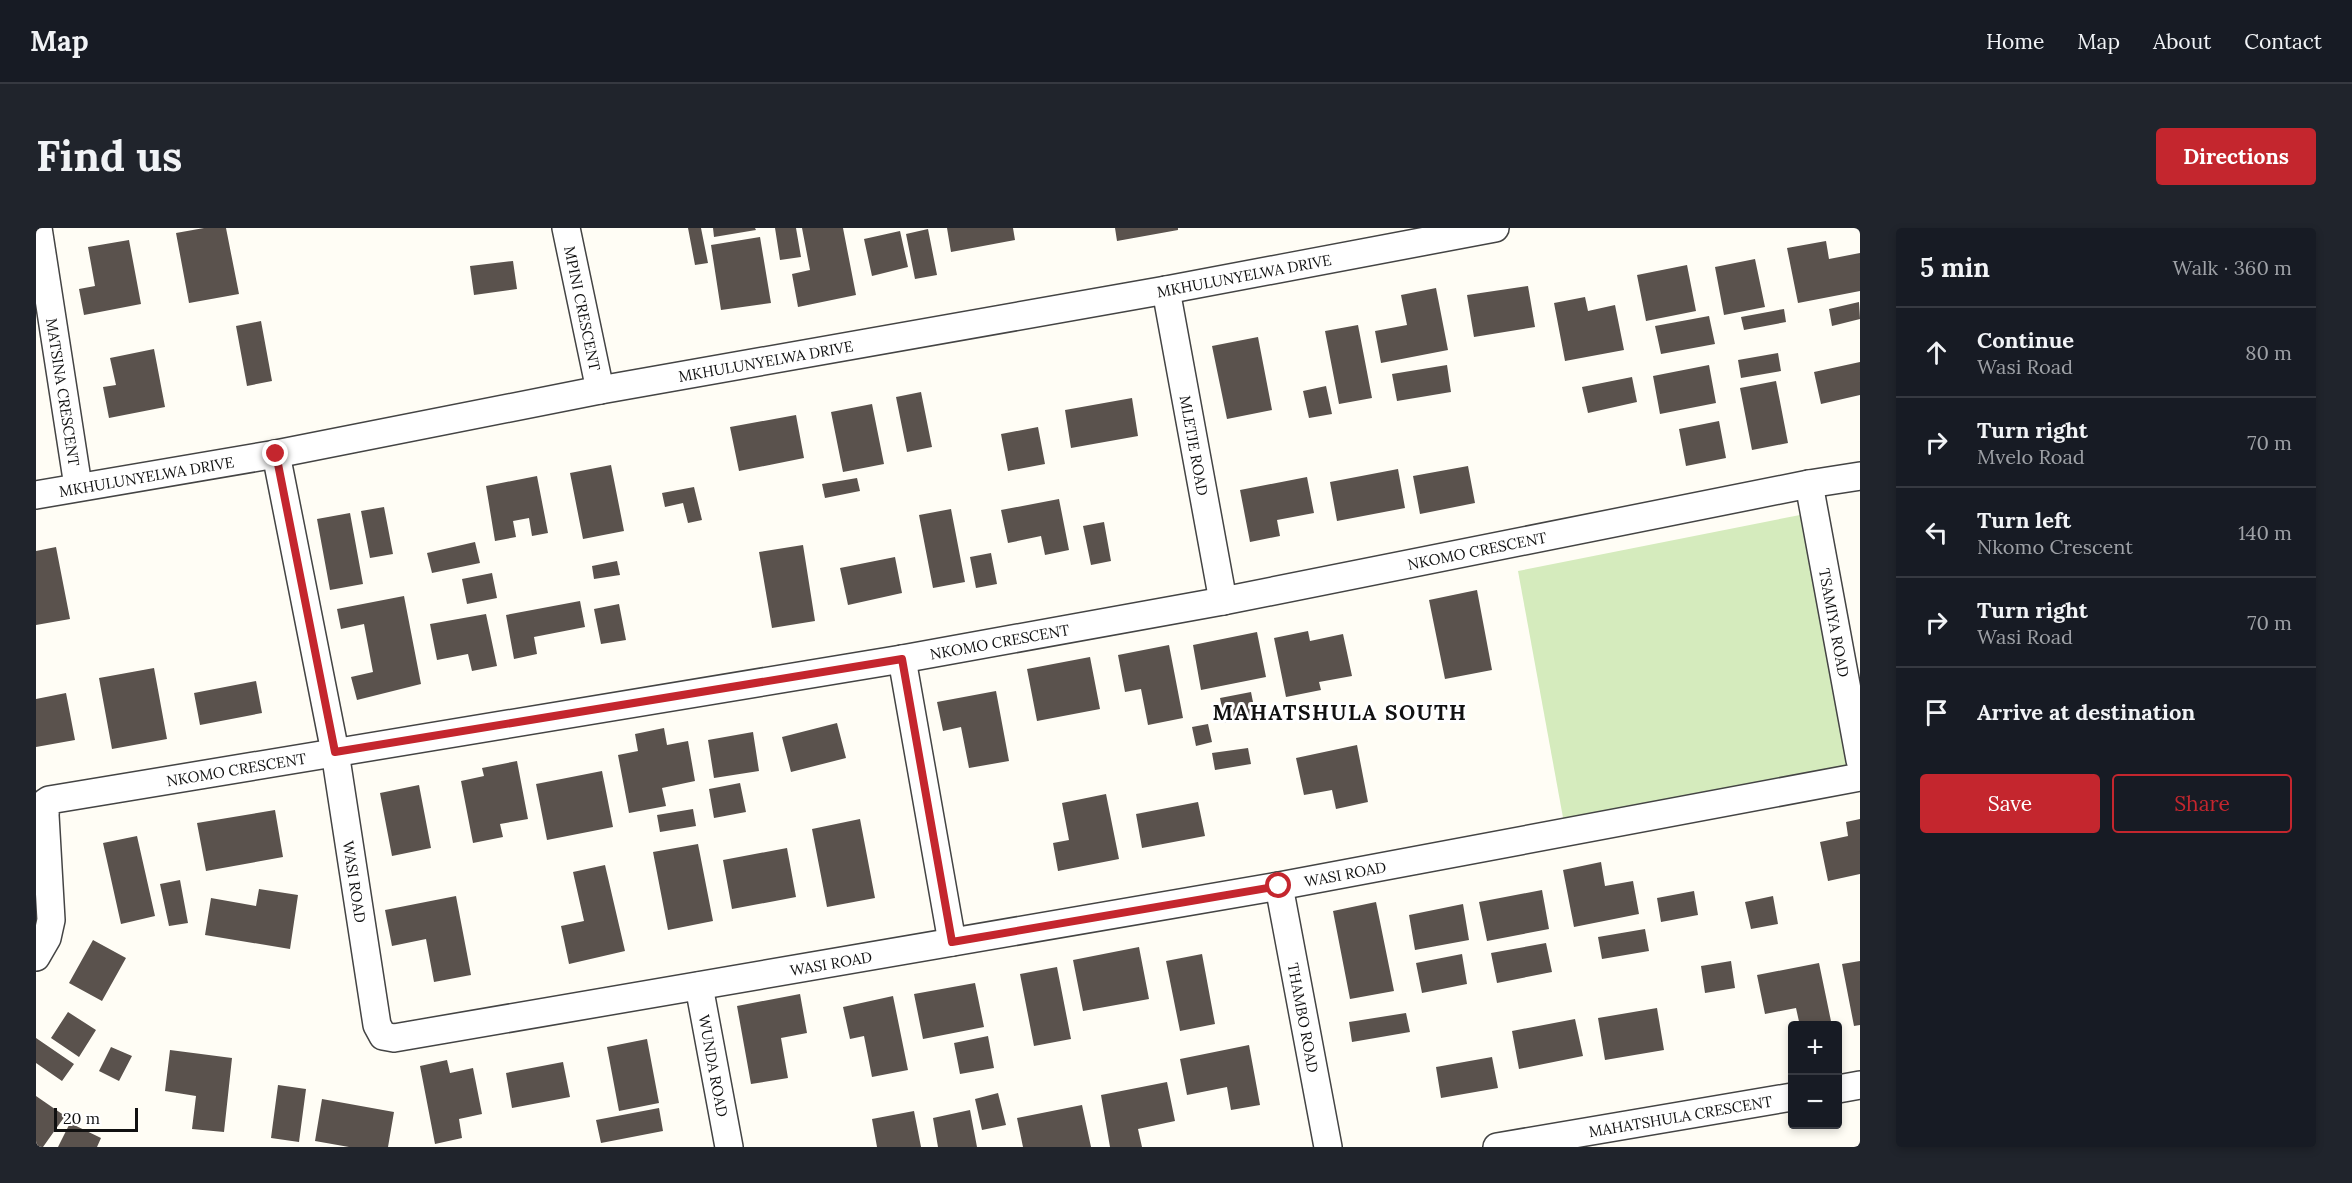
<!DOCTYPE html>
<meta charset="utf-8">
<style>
body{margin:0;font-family:Lora,serif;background:#20242c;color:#f1f3f6}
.controls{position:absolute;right:18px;bottom:18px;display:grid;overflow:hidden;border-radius:6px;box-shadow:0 3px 9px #0003}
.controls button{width:54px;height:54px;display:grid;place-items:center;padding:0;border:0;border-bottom:2px solid #363941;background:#171b24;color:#f1f3f6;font:30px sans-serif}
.scale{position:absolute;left:18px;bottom:15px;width:84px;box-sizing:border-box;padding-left:6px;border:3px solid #111;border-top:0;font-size:16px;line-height:21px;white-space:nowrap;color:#111;-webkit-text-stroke:4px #fff;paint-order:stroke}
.stop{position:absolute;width:18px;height:18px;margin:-14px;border:4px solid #c4262e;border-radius:50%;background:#fff}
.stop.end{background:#c4262e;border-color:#fff;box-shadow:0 2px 6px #0008}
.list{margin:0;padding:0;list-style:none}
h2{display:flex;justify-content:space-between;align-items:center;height:78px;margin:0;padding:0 24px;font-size:26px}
h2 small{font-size:20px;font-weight:400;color:#9ea1a6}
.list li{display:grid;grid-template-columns:39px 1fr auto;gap:18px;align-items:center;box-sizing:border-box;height:90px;padding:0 24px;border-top:2px solid #363941}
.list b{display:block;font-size:22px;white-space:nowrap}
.list p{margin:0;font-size:20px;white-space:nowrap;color:#9ea1a6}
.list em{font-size:20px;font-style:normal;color:#9ea1a6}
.actions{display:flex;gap:12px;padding:18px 24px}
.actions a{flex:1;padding:14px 0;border:2px solid #c4262e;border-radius:6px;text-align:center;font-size:21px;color:#c4262e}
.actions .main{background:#c4262e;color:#fff}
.icon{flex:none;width:33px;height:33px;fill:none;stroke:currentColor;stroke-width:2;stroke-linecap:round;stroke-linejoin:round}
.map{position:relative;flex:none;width:1824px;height:919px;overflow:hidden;border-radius:6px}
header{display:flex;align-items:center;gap:36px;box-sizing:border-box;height:84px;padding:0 30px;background:#171b24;border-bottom:2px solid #363941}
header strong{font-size:28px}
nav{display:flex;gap:33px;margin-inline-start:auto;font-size:21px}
.intro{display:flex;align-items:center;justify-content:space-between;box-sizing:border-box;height:144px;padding:0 36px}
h1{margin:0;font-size:42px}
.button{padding:15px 27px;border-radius:6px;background:#c4262e;color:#fff;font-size:21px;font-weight:700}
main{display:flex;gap:36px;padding:0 36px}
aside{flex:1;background:#171b24;border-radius:6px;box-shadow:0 3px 9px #0003}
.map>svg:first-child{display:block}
.green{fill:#d5ebbd}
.building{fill:#5a524d}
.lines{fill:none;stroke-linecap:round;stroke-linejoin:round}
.street-casing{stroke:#444;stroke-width:30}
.street{stroke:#fff;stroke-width:27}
.route{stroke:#c4262e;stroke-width:8}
.labels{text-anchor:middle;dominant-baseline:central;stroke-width:6;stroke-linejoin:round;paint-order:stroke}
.street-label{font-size:15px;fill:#111;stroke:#fff}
.district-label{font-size:21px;font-weight:bold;letter-spacing:1.5px;fill:#111;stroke:#fff}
</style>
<header>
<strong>Map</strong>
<nav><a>Home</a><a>Map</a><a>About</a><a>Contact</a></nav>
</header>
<div class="intro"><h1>Find us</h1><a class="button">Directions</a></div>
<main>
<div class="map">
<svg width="1824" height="919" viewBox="0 0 1824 919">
<rect width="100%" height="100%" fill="#fffdf5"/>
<path class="green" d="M1764,287L1812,540L1528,595L1482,343Z"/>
<path class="building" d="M168,0H190L203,66L153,75L140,5Z
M652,0H665L672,35L659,37Z
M677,0H719L720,2L678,9Z
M739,0H760L765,29L744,32Z
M766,0H807L820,67L762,79L756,46L774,42Z
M911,0H977L979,12L915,24Z
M1079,0H1142V2L1081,13Z
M892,1L901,47L879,51L870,6Z
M864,3L872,39L836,48L828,11Z
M724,9L735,75L685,82L675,17Z
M93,12L105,76L48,87L43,61L59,58L52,19Z
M1790,13L1793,31L1824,25V63L1762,75L1751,20Z
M1719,31L1729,79L1688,87L1679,39Z
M477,33L481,61L438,67L434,38Z
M1651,37L1660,83L1610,93L1601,47Z
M1492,58L1499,99L1438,109L1431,67Z
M1400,60L1412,122L1345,135L1339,103L1371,97L1365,67Z
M1549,69L1552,83L1579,77L1588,122L1529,133L1518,75Z
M1823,74L1824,91L1796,98L1793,81Z
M1748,81L1750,94L1708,102L1705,89Z
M1673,88L1679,116L1625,126L1619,98Z
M225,93L236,153L211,158L200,98Z
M1322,97L1336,170L1303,176L1289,103Z
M1222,109L1236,182L1191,191L1176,118Z
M118,121L129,179L73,190L67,159L80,157L74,130Z
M1742,125L1745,143L1705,150L1702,132Z
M1824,134V167L1785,176L1778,144Z
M1411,137L1415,164L1361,173L1356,146Z
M1673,137L1680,175L1624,186L1617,148Z
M1596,149L1601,174L1552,185L1546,159Z
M1740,153L1752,215L1716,222L1704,160Z
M1290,158L1296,186L1273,190L1267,163Z
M885,164L896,219L871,224L860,169Z
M1096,170L1102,208L1035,220L1029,182Z
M836,176L848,236L807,244L795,184Z
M760,187L768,230L703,243L694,199Z
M1683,193L1690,230L1650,238L1643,201Z
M1002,199L1009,236L972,243L965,206Z
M575,237L588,303L547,311L534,245Z
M1432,238L1439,275L1384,286L1377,248Z
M1362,241L1369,280L1301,293L1294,254Z
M501,248L512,305L496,308L493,290L477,293L480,309L459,313L450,258Z
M1271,249L1278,285L1241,292L1244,308L1214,314L1204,262Z
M821,250L824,263L789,270L786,256Z
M658,259L666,292L652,295L647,275L629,279L626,265Z
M1023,271L1033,322L1009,327L1005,308L972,315L965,282Z
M348,279L357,326L334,330L325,283Z
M915,281L929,354L897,360L883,287Z
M314,285L327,356L294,362L281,291Z
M1068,294L1075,333L1055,337L1047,298Z
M439,314L444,335L396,345L391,325Z
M767,317L779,393L736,400L723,324Z
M20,319L34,391L0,397V323Z
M955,325L961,356L940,360L934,329Z
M859,329L866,365L812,377L804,340Z
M581,333L584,347L558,351L556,338Z
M456,345L461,370L431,376L426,351Z
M1441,362L1456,442L1409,451L1393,372Z
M368,368L385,456L321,472L315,449L337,444L328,396L305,401L301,381Z
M544,373L549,399L498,409L501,426L478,431L470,387Z
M583,376L590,412L565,416L558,381Z
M450,386L461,438L436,443L432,426L401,432L394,396Z
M1272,403L1274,413L1307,406L1316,448L1283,454L1285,462L1250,469L1238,410Z
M1221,404L1230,449L1165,462L1157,417Z
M1133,417L1147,490L1112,497L1105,461L1089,464L1082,427Z
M1054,429L1064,481L1001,493L991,441Z
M118,440L131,511L76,521L63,450Z
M220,453L226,485L164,497L158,465Z
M960,463L973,533L933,540L925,499L907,503L901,474Z
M1215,464L1220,489L1189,495L1184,470Z
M30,465L39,512L0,519V471Z
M801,495L810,530L755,544L746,509Z
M1172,496L1176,514L1160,518L1156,499Z
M628,500L631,517L652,513L659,553L626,560L630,578L593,585L582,527L602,523L599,506Z
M717,504L723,543L678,550L672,512Z
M1321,517L1332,574L1300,581L1296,562L1268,567L1260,530Z
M1212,520L1215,536L1179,542L1176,525Z
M481,533L492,591L464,596L467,609L437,615L425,553L448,548L446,540Z
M566,543L577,599L511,612L500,556Z
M704,555L710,584L678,590L673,561Z
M383,557L395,620L356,628L344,565Z
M1070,566L1083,631L1022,643L1017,615L1033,612L1026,575Z
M1162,574L1169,608L1106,620L1100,586Z
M657,581L660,598L624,604L621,587Z
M239,582L247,629L170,643L161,595Z
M824,591L839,670L791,679L776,601Z
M1824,591V646L1792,653L1784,614L1812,608L1810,594Z
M101,608L119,688L85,696L67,615Z
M662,616L677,693L632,702L617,624Z
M751,620L760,669L696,681L687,632Z
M1565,634L1569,658L1597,653L1603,686L1538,699L1527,642Z
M569,637L589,723L533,736L525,698L548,693L537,644Z
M144,652L152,695L133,698L124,656Z
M223,661L262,667L254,721L169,707L175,670L220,678Z
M1506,662L1513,701L1451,713L1443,674Z
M1658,663L1662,687L1625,694L1621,670Z
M420,668L435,747L398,754L390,711L356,718L349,682Z
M1737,668L1742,696L1715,701L1709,674Z
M1340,674L1358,763L1314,771L1297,683Z
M1427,676L1433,712L1379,722L1373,687Z
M1609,701L1613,723L1566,731L1562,709Z
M57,712L90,730L66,773L33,755Z
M1510,715L1516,744L1461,755L1455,725Z
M1103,719L1113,771L1047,783L1037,732Z
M1166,726L1179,796L1144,803L1130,733Z
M1426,726L1431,756L1386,765L1380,735Z
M1695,733L1699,760L1669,765L1665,738Z
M1824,733V797L1818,798L1806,736Z
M1783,735L1796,798H1764L1760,780L1729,786L1721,747Z
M1021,739L1035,811L998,818L984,746Z
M939,755L948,799L887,811L878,766Z
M764,766L771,805L745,810L752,850L715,856L701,778Z
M857,768L872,842L836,849L828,808L814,811L807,779Z
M1621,780L1628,822L1569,832L1562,790Z
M32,784L60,802L43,829L15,810Z
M1370,785L1374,804L1316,814L1313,794Z
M1539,791L1547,828L1483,841L1476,803Z
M952,808L958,840L924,846L918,815Z
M0,810L38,836L26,853L0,835Z
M611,811L623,875L583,883L571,819Z
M1213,817L1224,877L1195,882L1191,859L1151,867L1144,831Z
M75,819L96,828L83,853L63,843Z
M134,822L196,830L188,904L156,901L160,868L129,863Z
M1456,829L1462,860L1405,870L1400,839Z
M411,832L414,845L437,840L446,886L423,891L426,910L399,916L384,838Z
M527,834L534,869L476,880L470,845Z
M1131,854L1139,893L1102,901L1106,919H1074L1065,867Z
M242,857L270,861L263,914L235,910Z
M962,865L970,897L946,902L939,871Z
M0,868L29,888L7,919H0Z
M286,871L358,884L352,919H313L279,913Z
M1046,877L1055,919H987L981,890Z
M623,880L627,903L565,915L560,892Z
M934,882L941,919H902L897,890Z
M878,883L885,919H841L836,891Z
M34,895L65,910L61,919H22Z"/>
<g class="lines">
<defs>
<g id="street">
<path id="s1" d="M2,0L42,258"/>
<path id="s2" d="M530,0L564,162"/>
<path id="s3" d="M1130,62L1187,373"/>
<path id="s4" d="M240,226L299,524L341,797L347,808L358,810L1243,658L1824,549"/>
<path id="s5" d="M1773,256L1824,532"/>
<path id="s6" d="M0,267L240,226L564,162L1130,62L1459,0"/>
<path d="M866,431L916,714"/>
<path id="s7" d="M1243,658L1292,919"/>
<path id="s8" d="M0,729L11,710L15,692L9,587L10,574L13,572L866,431L1187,373L1773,256L1824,248"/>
<path id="s9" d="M663,758L693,919"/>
<path d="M1802,861L1824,857"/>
<path id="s10" d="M1461,919L1756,869"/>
</g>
</defs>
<use href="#street" class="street-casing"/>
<use href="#street" class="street"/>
</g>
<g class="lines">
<path class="route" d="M240,226L299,524L866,431L916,714L1243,658"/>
</g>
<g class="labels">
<g class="street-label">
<text stroke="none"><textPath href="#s6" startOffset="1228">MKHULUNYELWA DRIVE</textPath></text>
<text stroke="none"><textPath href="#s2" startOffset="82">MPINI CRESCENT</textPath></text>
<text stroke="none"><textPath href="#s6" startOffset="742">MKHULUNYELWA DRIVE</textPath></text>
<text stroke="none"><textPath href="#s1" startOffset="166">MATSINA CRESCENT</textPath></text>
<text stroke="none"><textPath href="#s3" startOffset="158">MLETJE ROAD</textPath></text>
<text stroke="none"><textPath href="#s6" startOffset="112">MKHULUNYELWA DRIVE</textPath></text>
<text stroke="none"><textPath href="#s8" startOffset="1612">NKOMO CRESCENT</textPath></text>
<text stroke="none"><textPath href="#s5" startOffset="141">TSAMIYA ROAD</textPath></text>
<text stroke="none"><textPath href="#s8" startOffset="1126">NKOMO CRESCENT</textPath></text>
<text stroke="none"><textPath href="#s8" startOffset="352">NKOMO CRESCENT</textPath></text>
<text stroke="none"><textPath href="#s4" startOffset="1569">WASI ROAD</textPath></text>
<text stroke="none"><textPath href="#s4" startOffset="435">WASI ROAD</textPath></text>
<text stroke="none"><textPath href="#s4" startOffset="1047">WASI ROAD</textPath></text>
<text stroke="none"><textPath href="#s7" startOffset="134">THAMBO ROAD</textPath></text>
<text stroke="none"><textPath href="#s9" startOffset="81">WUNDA ROAD</textPath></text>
<text stroke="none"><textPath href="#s10" startOffset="186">MAHATSHULA CRESCENT</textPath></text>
</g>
<g class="district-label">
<text x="1304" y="484">MAHATSHULA SOUTH</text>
</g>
</g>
</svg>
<div class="controls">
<button>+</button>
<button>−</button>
</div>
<div class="scale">20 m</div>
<div class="stop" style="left:1243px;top:658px"></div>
<div class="stop end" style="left:240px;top:226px"></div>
</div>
<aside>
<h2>5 min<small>Walk · 360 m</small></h2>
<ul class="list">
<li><svg class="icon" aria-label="ahead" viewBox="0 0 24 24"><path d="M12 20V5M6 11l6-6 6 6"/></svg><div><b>Continue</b><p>Wasi Road</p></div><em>80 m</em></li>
<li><svg class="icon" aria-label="right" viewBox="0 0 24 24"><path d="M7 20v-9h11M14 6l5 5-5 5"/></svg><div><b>Turn right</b><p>Mvelo Road</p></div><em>70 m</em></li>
<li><svg class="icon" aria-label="left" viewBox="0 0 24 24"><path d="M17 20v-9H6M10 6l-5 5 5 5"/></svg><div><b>Turn left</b><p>Nkomo Crescent</p></div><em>140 m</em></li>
<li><svg class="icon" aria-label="right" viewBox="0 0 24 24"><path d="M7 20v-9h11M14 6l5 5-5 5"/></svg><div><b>Turn right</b><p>Wasi Road</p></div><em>70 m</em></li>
<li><svg class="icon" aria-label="arrive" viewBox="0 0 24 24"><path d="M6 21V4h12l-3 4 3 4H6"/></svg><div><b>Arrive at destination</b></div></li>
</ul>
<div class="actions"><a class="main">Save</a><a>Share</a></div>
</aside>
</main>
